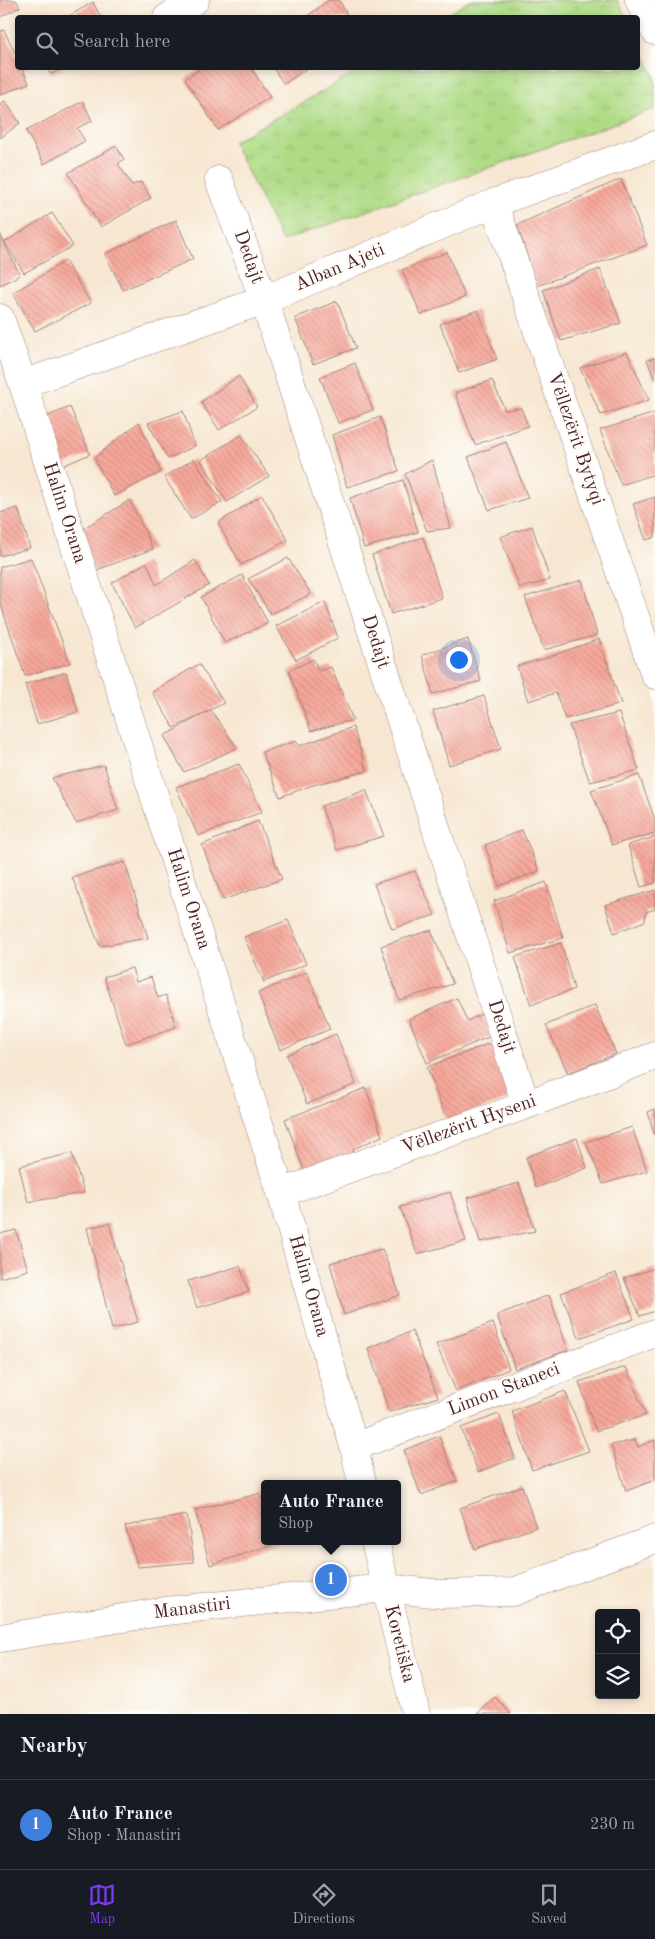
<!DOCTYPE html>
<meta charset="utf-8">
<style>
body{margin:0;font-family:"Old Standard TT",serif;background:#242831;color:#f1f3f6}
.controls{position:absolute;right:15px;bottom:15px;display:grid;overflow:hidden;border-radius:5px;box-shadow:0 2px 8px #0003}
.controls button{width:45px;height:45px;display:grid;place-items:center;padding:0;border:0;border-bottom:1px solid #363941;background:#171b24;color:#f1f3f6;font:25px sans-serif}
.you{position:absolute;left:458px;top:659px;width:18px;height:18px;margin:-12px;border:4px solid #fff;border-radius:50%;background:#1a73e8;box-shadow:0 0 0 8px #1a73e833}
.badge{display:grid;place-items:center;width:32px;height:32px;border-radius:50%;background:#7c3aed;color:#fff;font-size:16px;font-weight:700}
.pin{position:absolute;translate:-50% -50%;border:2px solid #fff;box-shadow:0 1px 5px #0006}
.popup{position:absolute;left:261px;top:1480px;width:140px;height:65px;box-sizing:border-box;display:grid;place-content:center;border-radius:5px;background:#171b24;filter:drop-shadow(0 1px 4px #0005);font-size:16px;white-space:nowrap;color:#9ea1a6}
.popup b{font-size:19px;color:#f1f3f6}
.popup::after{content:'';position:absolute;left:50%;top:100%;margin-left:-10px;border:10px solid transparent;border-top-color:#171b24}
.list{margin:0;padding:0;list-style:none}
h2{display:flex;justify-content:space-between;align-items:center;height:65px;margin:0;padding:0 20px;font-size:21px}
h2 small{font-size:16px;font-weight:400;color:#9ea1a6}
.list li{display:grid;grid-template-columns:32px 1fr auto;gap:15px;align-items:center;box-sizing:border-box;height:90px;padding:0 20px;border-top:1px solid #363941}
.list b{display:block;font-size:19px;white-space:nowrap}
.list p{margin:0;font-size:16px;white-space:nowrap;color:#9ea1a6}
.list em{font-size:16px;font-style:normal;color:#9ea1a6}
.icon{flex:none;width:28px;height:28px;fill:none;stroke:currentColor;stroke-width:2;stroke-linecap:round;stroke-linejoin:round}
.map{position:relative;flex:none;width:655px;height:1714px;overflow:hidden}
.search{position:absolute;background:#171b24;box-shadow:0 2px 8px #0003;left:15px;right:15px;top:15px;height:55px;display:flex;align-items:center;gap:12px;box-sizing:border-box;padding:0 18px;border-radius:5px;color:#9ea1a6;font-size:19px}
.sheet{height:155px;background:#171b24}
nav{display:flex;justify-content:space-around;align-items:center;box-sizing:border-box;height:70px;border-top:1px solid #363941;background:#171b24;font-size:14px;color:#9ea1a6}
nav a{display:grid;justify-items:center;gap:2px}
nav .on{color:#7c3aed}
.map>svg:first-child{display:block}
.grass{fill:url(#grass-tufts);stroke:#7c7d58}
.building{fill:url(#building-back-hatch)}
.lines{fill:none;stroke-linecap:round;stroke-linejoin:round}
.minor-casing{stroke:#a0837e;stroke-width:29}
.minor{stroke:#fff;stroke-width:28}
.labels{text-anchor:middle;dominant-baseline:central;stroke-width:5;stroke-linejoin:round;paint-order:stroke}
.street-label{font-size:19px;fill:#4a1f2b;stroke:#fdfcf7}
</style>
<div class="map">
<svg width="655" height="1714" viewBox="0 0 655 1714">
<defs>
<pattern id="grass-tufts" width="24" height="20" patternUnits="userSpaceOnUse" patternTransform="scale(1.25)"><rect width="24" height="20" fill="#afdb86"/><path d="M3 7l-1-3M5 7V3M7 7l1-3M15 17l-1-3M17 17v-4M19 17l1-3" fill="none" stroke="#98bc74"/></pattern>
<pattern id="building-back-hatch" width="6" height="6" patternUnits="userSpaceOnUse" patternTransform="scale(1.25)"><rect width="6" height="6" fill="#f6a79a"/><path d="M-1 5l2 2M0 0l6 6M5-1l2 2" fill="none" stroke="#d48f85"/></pattern>
</defs>
<rect width="100%" height="100%" fill="#fdfcf7"/>
<filter id="ink" filterUnits="userSpaceOnUse"><feTurbulence type="fractalNoise" baseFrequency=".02" numOctaves="2"/><feDisplacementMap in="SourceGraphic" scale="10" xChannelSelector="R" yChannelSelector="G"/><feConvolveMatrix kernelMatrix="1 2 1 2 8 2 1 2 1" color-interpolation-filters="sRGB"/></filter>
<filter id="wash" filterUnits="userSpaceOnUse"><feTurbulence type="fractalNoise" baseFrequency=".0096" numOctaves="4" result="noise"/><feDisplacementMap in="SourceGraphic" scale="20" xChannelSelector="R" yChannelSelector="G"/><feGaussianBlur stdDeviation="1.12" result="paint"/><feColorMatrix in="noise" values="0 0 0 0 0 0 0 0 0 0 0 0 0 0 0 0 0 1.4 0 .05"/><feComposite in="paint" operator="in"/></filter>
<g filter="url(#wash)">
<rect width="100%" height="100%" fill="#f7e7d2"/>
<path class="grass" d="M471,0H617L626,17H444Z
M638,42L655,77V109L282,241L233,142L363,68H638Z"/>
<g id="blocks">
<path class="building" d="M0,0H16L20,7L0,17Z
M329,0H339L349,18H305Z
M93,2L101,18H66Z
M4,30L18,59V68H22L29,83L0,95V32Z
M47,68H65L51,74Z
M201,68H251L270,97L218,130L185,79Z
M273,68H308L284,84Z
M5,101L20,123L0,138V104Z
M83,101L92,121L77,128L85,141L44,164L26,131Z
M116,146L124,159L118,164L132,185L141,182L151,198L101,227L68,173Z
M621,179L647,245L537,286L517,225Z
M52,213L73,246L24,273L5,242Z
M176,220L193,259L123,290L105,254Z
M0,234L20,275L0,285Z
M447,252L465,297L421,315L402,270Z
M65,261L91,303L35,331L13,293Z
M600,269L621,323L561,341L543,290Z
M337,301L356,348L313,364L295,318Z
M478,310L497,359L459,373L440,324Z
M627,352L649,400L601,415L580,368Z
M655,358V380L647,360Z
M355,363L373,410L338,423L320,377Z
M239,376L257,407L219,430L201,402Z
M492,380L505,410L521,408L528,426L475,445L455,393Z
M70,407L90,454L60,467L38,420Z
M183,411L195,446L168,459L148,423Z
M655,413V474L621,485L600,430Z
M380,417L399,471L347,487L332,435Z
M139,422L161,472L114,496L94,458Z
M241,435L269,476L227,502L201,460Z
M506,442L528,498L489,510L468,457Z
M194,459L222,502L191,519L164,477Z
M432,460L451,528L427,531L405,474Z
M403,480L418,532L364,548L350,498Z
M262,495L288,540L241,565L218,523Z
M655,497V537L646,540L633,504Z
M130,500L153,549L94,571L79,531Z
M18,508L30,548L0,556V513Z
M532,526L550,580L520,588L500,537Z
M423,537L442,598L391,614L372,555Z
M31,558L70,663L25,676L0,602V567Z
M288,558L311,594L271,614L248,579Z
M195,560L209,585L135,628L112,583L147,562L156,585Z
M242,575L268,623L225,643L201,597Z
M582,580L597,635L544,650L525,597Z
M325,602L338,638L296,660L276,626Z
M468,639L481,681L433,694L422,655Z
M599,639L621,704L565,719L556,693L528,701L517,666L543,659Z
M313,659L319,671L331,667L353,720L311,731L289,671Z
M199,664L224,703L174,728L152,692Z
M66,672L78,712L37,724L25,684Z
M484,696L501,749L449,765L433,711Z
M211,710L237,748L184,772L164,736Z
M619,713L639,770L590,782L569,725Z
M353,727L367,771L313,785L280,797L262,752L296,741L299,746Z
M239,764L262,812L198,836L176,787Z
M104,765L118,810L76,823L52,778Z
M639,775L655,820V833L612,845L591,790Z
M366,790L384,836L337,850L321,806Z
M258,821L282,879L223,900L202,845Z
M522,830L539,871L499,886L485,845Z
M655,837V883L641,887L628,845Z
M125,862L148,938L100,946L72,877Z
M415,871L435,915L392,929L374,884Z
M546,882L563,938L510,953L494,901Z
M655,890V909L646,912L645,921L614,933L605,905Z
M288,920L306,964L264,982L244,937Z
M431,930L453,984L399,1000L381,946Z
M561,943L574,989L531,1005L515,957Z
M132,968L136,982L151,977L158,998L166,995L176,1027L126,1044L104,977Z
M307,972L330,1029L280,1050L258,993Z
M457,998L467,1021L482,1014L491,1036L427,1063L409,1019Z
M595,1005L616,1054L568,1073L546,1025Z
M336,1034L356,1084L307,1104L287,1055Z
M491,1043L511,1098L447,1121L427,1067Z
M366,1088L382,1136L353,1149L356,1159L307,1178L285,1119Z
M655,1109V1135H654L648,1112Z
M632,1127L647,1171L603,1184L586,1142Z
M577,1138L587,1168L536,1188L526,1157Z
M72,1153L84,1193L28,1202L19,1166Z
M519,1183L535,1231L480,1242L467,1198Z
M450,1192L466,1241L417,1254L400,1207Z
M109,1223L138,1322L112,1329L87,1228Z
M16,1230L28,1270L0,1278V1234Z
M382,1249L400,1295L344,1315L330,1263Z
M240,1266L249,1292L197,1308L188,1281Z
M655,1268V1311L640,1316L624,1278Z
M616,1273L634,1319L579,1338L561,1293Z
M549,1295L568,1350L515,1369L497,1315Z
M493,1323L509,1369L456,1391L436,1344Z
M412,1331L438,1397L389,1412L368,1348Z
M626,1367L646,1415L596,1431L579,1382Z
M565,1391L589,1451L532,1470L512,1411Z
M499,1414L515,1458L478,1472L461,1428Z
M439,1436L457,1481L421,1495L404,1450Z
M635,1440L638,1447L655,1440V1480L626,1491L611,1445Z
M522,1486L536,1527L475,1549L460,1508Z
M265,1492V1541L281,1542L210,1565L195,1510Z
M187,1515L194,1562L138,1567L125,1526Z
M495,1697L511,1714H477Z"/>
</g>
</g>
<g filter="url(#ink)">
<use href="#blocks" fill-opacity="0" stroke="#a0837e" stroke-width="1"/>
<g class="lines">
<defs>
<path id="minor" d="M639,0L655,31
M167,18L195,0
M219,180L264,300L526,1105
M494,203L655,675
M0,318L23,384L281,1193L354,1447L362,1484
M23,384L264,300L494,203L655,145
M281,1193L526,1105L655,1056
M354,1447L655,1333
M375,1541L416,1714
M0,1638L166,1611L385,1588L442,1594L513,1592L655,1539"/>
</defs>
<use href="#minor" class="minor-casing"/>
<use href="#minor" class="minor"/>
</g>
</g>
<g class="labels">
<g class="street-label">
<text transform="translate(248 257) rotate(70)">Dedajt</text>
<text transform="translate(340 268) rotate(-23)">Alban Ajeti</text>
<text transform="translate(575 439) rotate(71)">Vëllezërit Bytyqi</text>
<text transform="translate(64 513) rotate(72)">Halim Orana</text>
<text transform="translate(375 642) rotate(72)">Dedajt</text>
<text transform="translate(188 899) rotate(72)">Halim Orana</text>
<text transform="translate(501 1027) rotate(72)">Dedajt</text>
<text transform="translate(469 1125) rotate(-20)">Vëllezërit Hyseni</text>
<text transform="translate(308 1286) rotate(74)">Halim Orana</text>
<text transform="translate(504 1390) rotate(-21)">Limon Staneci</text>
<text transform="translate(192 1609) rotate(-7)">Manastiri</text>
<text transform="translate(399 1644) rotate(76)">Koretiška</text>
</g>
</g>
</svg>
<div class="controls">
<button><svg class="icon" aria-label="locate" viewBox="0 0 24 24"><circle cx="12" cy="12" r="6"/><path d="M12 2v4M12 18v4M2 12h4M18 12h4"/></svg></button>
<button><svg class="icon" aria-label="layers" viewBox="0 0 24 24"><path d="M12 4l9 5-9 5-9-5zM3 14l9 5 9-5"/></svg></button>
</div>
<div class="you"></div>
<div class="pin badge" style="left:331px;top:1580px;background:#3f7fe0">1</div>
<div class="popup"><b>Auto France</b>Shop</div>
<div class="search"><svg class="icon" aria-label="search" viewBox="0 0 24 24"><circle cx="10" cy="10" r="6"/><path d="M15 15l6 6"/></svg>Search here</div>
</div>
<section class="sheet">
<h2>Nearby<small></small></h2>
<ul class="list">
<li><span class="badge" style="background:#3f7fe0">1</span><div><b>Auto France</b><p>Shop · Manastiri</p></div><em>230 m</em></li>
</ul>
</section>
<nav>
<a class="on"><svg class="icon" aria-label="map" viewBox="0 0 24 24"><path d="M3 6l6-2 6 2 6-2v14l-6 2-6-2-6 2zM9 4v14M15 6v14"/></svg>Map</a>
<a><svg class="icon" aria-label="directions" viewBox="0 0 24 24"><path d="M12 3l9 9-9 9-9-9zM9 14v-3h6M13 9l2 2-2 2"/></svg>Directions</a>
<a><svg class="icon" aria-label="saved" viewBox="0 0 24 24"><path d="M7 4h10v16l-5-4-5 4z"/></svg>Saved</a>
</nav>
